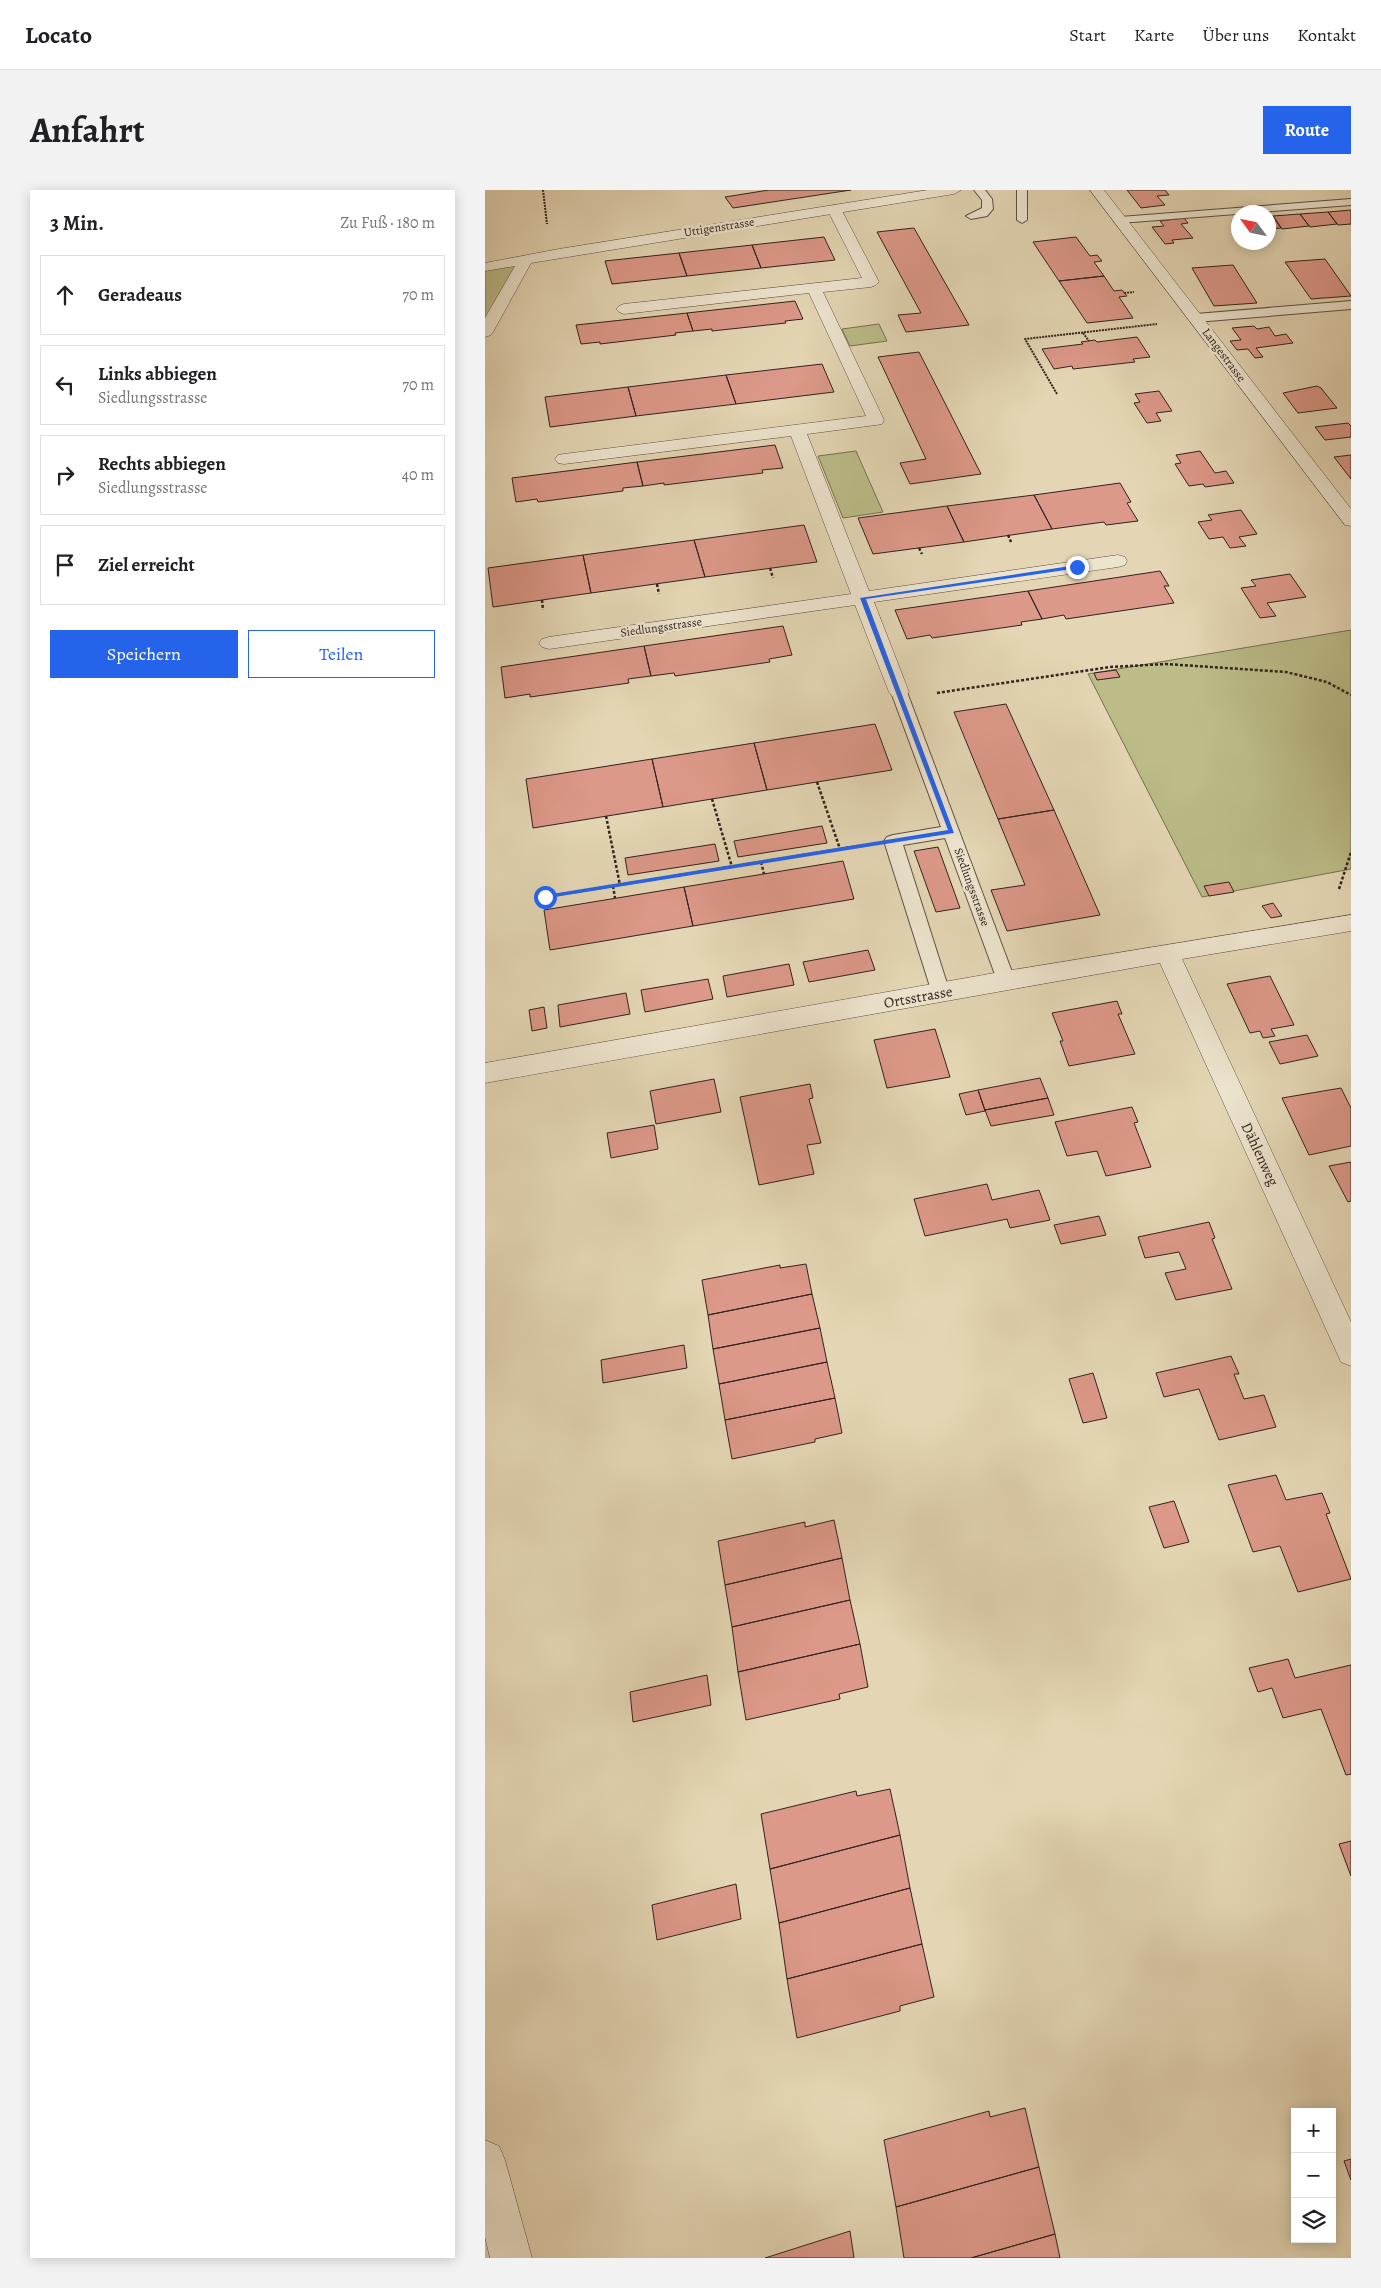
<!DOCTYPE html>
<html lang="de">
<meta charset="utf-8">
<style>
body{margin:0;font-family:Alegreya,serif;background:#f2f2f2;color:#202124}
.controls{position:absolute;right:15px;bottom:15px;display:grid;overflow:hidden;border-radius:0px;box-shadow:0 2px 12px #0003}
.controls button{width:45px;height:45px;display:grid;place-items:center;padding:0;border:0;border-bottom:1px solid #e0e0e0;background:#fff;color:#202124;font:25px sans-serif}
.compass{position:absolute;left:746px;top:15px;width:45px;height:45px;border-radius:50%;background:#fff;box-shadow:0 2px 12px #0003;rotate:303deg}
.stop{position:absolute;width:15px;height:15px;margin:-11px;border:4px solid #2563eb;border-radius:50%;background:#fff}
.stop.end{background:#2563eb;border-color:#fff;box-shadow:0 1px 5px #0008}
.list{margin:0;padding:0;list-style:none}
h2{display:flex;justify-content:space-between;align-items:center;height:65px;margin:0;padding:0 20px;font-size:21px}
h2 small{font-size:16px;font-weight:400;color:#757577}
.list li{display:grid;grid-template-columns:32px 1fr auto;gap:15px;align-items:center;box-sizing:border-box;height:80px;margin:0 10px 10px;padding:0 10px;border:1px solid #e0e0e0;border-radius:0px}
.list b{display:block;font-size:19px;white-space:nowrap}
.list p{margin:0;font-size:16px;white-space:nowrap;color:#757577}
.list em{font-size:16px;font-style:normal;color:#757577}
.actions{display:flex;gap:10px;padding:15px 20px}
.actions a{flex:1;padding:11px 0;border:1px solid #2563eb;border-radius:0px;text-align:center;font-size:18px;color:#2563eb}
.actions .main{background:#2563eb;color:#fff}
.icon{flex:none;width:28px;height:28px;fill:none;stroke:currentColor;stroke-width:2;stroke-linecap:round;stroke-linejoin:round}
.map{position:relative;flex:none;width:866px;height:2068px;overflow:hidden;border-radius:0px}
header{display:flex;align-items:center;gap:30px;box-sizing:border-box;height:70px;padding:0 25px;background:#fff;border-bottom:1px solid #e0e0e0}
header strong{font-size:24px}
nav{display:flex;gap:28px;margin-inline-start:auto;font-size:18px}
.intro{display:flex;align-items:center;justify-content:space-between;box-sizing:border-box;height:120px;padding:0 30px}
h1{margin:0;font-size:35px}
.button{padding:12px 22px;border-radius:0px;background:#2563eb;color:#fff;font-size:18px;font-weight:700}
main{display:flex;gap:30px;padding:0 30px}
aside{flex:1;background:#fff;border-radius:0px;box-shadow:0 2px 12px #0003}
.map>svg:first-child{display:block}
.green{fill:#bbbc88;stroke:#766f52}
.building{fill:#dc9888;stroke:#31221d}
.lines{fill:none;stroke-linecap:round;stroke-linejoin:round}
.service-casing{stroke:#5e4f43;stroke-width:2}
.pedestrian-casing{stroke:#5e4f43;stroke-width:1}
.minor-casing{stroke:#5e4f43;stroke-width:1}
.path-far1{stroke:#31221d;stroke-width:2;stroke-dasharray:2 1;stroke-linecap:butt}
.path{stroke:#31221d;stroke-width:2.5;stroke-dasharray:3 2;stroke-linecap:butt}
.service{fill:#ede4ce;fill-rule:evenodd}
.pedestrian{fill:#ede4ce;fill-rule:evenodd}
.minor{fill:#ede4ce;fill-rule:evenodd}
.route{fill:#2563eb}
.labels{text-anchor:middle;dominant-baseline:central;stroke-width:5;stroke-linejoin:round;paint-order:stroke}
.far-street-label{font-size:12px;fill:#31221d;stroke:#ede4ce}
.street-label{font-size:15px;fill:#31221d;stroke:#ede4ce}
</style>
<header>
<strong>Locato</strong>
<nav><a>Start</a><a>Karte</a><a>Über uns</a><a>Kontakt</a></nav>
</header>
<div class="intro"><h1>Anfahrt</h1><a class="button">Route</a></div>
<main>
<aside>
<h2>3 Min.<small>Zu Fuß · 180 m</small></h2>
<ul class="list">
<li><svg class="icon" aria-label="ahead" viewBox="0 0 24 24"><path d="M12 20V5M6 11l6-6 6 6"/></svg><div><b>Geradeaus</b></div><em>70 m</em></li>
<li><svg class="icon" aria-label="left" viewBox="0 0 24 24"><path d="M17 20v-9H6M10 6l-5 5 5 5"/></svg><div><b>Links abbiegen</b><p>Siedlungsstrasse</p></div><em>70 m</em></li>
<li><svg class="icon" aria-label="right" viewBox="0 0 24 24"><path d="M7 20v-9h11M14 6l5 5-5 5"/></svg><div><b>Rechts abbiegen</b><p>Siedlungsstrasse</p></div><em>40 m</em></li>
<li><svg class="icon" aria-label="arrive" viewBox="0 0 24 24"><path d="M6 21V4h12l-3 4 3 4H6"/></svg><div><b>Ziel erreicht</b></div></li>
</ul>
<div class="actions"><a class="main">Speichern</a><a>Teilen</a></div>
</aside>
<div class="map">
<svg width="866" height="2068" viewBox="0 0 866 2068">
<rect width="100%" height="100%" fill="#e4d6b4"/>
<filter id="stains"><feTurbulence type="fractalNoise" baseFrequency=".004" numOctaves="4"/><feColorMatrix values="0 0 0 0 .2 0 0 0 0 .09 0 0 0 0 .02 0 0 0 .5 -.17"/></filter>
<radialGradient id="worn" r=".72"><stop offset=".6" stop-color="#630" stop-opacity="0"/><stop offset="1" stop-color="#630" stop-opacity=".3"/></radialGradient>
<path class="green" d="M41,69L0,142V77Z
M394,134L402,151L365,156L357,139Z
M371,261L398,322L358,328L333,266Z
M866,440V679L717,707L603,484Z"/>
<path class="building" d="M284,0H366L248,18L240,7Z
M642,0H680L684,5L672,6L680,15L656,18Z
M866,20V34L853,35L843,22Z
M843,22L852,34L825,37L815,24Z
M815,24L824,36L797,39L788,26Z
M784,26H788L796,38L784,39Z
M699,28L703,33L696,34L708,48L687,50L689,53L680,54L667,37L679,36L675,31Z
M429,38L484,135L421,142L413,125L436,123L392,42Z
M339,47L350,70L276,78L267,55Z
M591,47L605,66L612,65L617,71L609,72L619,86L574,91L548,52Z
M267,55L276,78L202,86L194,63Z
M194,63L202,86L127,94L120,71Z
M840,69L866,106L826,109L800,72Z
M748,75L772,113L729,116L707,78Z
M619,86L629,101L637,100L642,106L634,107L648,128L602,133L574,91Z
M310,111L318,129L300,131L301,133L227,141V139L208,141L202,123Z
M202,123L208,141L190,143L191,145L115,154V152L96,154L91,135Z
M769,136L772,139L784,137L790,146L801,144L808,153L771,158L778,167L770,168L763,159L752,160L745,151L756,150L747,138Z
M652,147L665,167L648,169L650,172L588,179L587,176L569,179L557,159L598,154L596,152L610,150L612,152Z
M434,162L496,284L425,294L415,273L441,269L393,167Z
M337,174L349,202L251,214L241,185Z
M241,185L251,214L151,226L143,197Z
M832,196L836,198L852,218L813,223L798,203Z
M143,197L151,226L65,237L60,207Z
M674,201L687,221L671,223L676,231L662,233L649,213L655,212L650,204Z
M863,233L866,236V247L840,250L830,237Z
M290,255L298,278L277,280L278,283L179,295V293L158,296L152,272Z
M715,261L730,283L741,281L749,293L720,297L718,294L704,296L690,274L696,273L691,265Z
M866,265V289L849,267Z
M152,272L158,296L138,298V301L53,312L52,309L31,312L27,288Z
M635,293L646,312L642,313L653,331L621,335L619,332L567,339L549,305Z
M549,305L567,339L479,352L462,316Z
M462,316L479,352L388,364L373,328Z
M756,320L772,344L754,347L761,356L745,358L738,347L724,349L713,332L727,330L723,325Z
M319,335L332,372L220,387L209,350Z
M209,350L220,387L106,403L98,365Z
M98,365L106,403L8,417L3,378Z
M675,381L684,396H679L689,413L581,429L579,425L557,429L543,401Z
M805,384L821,407L782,413L791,426L775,428L756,398L771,396L766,390Z
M543,401L557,429L536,432L537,435L447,448L445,445L422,449L410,420Z
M298,436L307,465L284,469L285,472L190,486L189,483L166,486L159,456Z
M159,456L166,486L143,489L144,493L45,507V504L20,508L16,477Z
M631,480L635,487L612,490L609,483Z
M521,514L569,620L513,629L469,522Z
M390,534L407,580L282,600L269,553Z
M269,553L282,600L178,617L167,569Z
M167,569L178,617L48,638L41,589Z
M569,620L615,725L522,741L506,700L540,695L513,629Z
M337,636L342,653L253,667L249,651Z
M230,654L234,671L143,685L140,668Z
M453,657L475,718L451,722L429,661Z
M358,671L369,709L208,736L199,697Z
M744,692L749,702L724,706L719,696Z
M199,697L208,736L65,760L59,720Z
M788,713L797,726L786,728L777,716Z
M383,760L390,780L324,792L318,772Z
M304,774L309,795L242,807L238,786Z
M785,786L809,835L786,839L790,846L778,848L775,841L765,843L742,794Z
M223,789L228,809L160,822L156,800Z
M141,803L145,824L75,837L73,815Z
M632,811L637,824H633L650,864L584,876L575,851H578L567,823Z
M59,817L62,838L47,841L44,820Z
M450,839L465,887L402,898L389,850Z
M822,845L833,866L795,874L784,852Z
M555,888L563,908L500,920L493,900Z
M229,889L236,922L171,934L165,901Z
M325,894L328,908L324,909L336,953L322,955L329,984L274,995L255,907Z
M856,898L866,918V956L824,965L797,908Z
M493,900L500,921L481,925L474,904Z
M563,908L569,925L506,936L500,920Z
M647,917L653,932L649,933L666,977L621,986L612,961L582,966L570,932Z
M169,935L173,959L126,968L122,943Z
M866,972V1011L863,1012L844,976Z
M502,994L507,1010L554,1000L565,1030L525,1038L522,1029L440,1046L429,1009Z
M614,1026L621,1045L576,1054L569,1035Z
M724,1032L730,1048L727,1049L747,1099L691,1110L680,1083L701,1079L694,1062L660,1068L653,1047Z
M321,1074L327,1104L223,1125L217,1090L295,1075V1078Z
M327,1104L335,1138L228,1159L223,1125Z
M335,1138L342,1172L234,1194L228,1159Z
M199,1155L202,1178L118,1193L116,1170Z
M746,1166L754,1184H749L759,1209L779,1205L791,1237L734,1250L714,1199L679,1207L671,1183Z
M342,1172L350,1208L240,1230L234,1194Z
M608,1183L622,1228L598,1233L584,1189Z
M350,1208L357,1243L330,1249V1252L247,1269L240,1230Z
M791,1285L801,1310L837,1303L845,1323L841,1324L866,1389L813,1402L795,1356L768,1362L743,1295Z
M689,1311L704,1352L679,1358L664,1317Z
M349,1330L357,1368L240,1395L233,1351L320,1332V1337Z
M357,1368L365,1410L247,1437L240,1395Z
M365,1410L375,1454L253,1482L247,1437Z
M375,1454L383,1497L354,1504L355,1509L261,1530L253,1482Z
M803,1469L810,1488L866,1475V1584L861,1585L836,1519L798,1528L787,1498L773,1502L764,1478Z
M222,1485L226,1515L148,1532L145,1502Z
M405,1599L415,1645L285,1679L276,1624L371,1601L372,1606Z
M415,1645L425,1698L294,1733L285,1679Z
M866,1651V1686L854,1654Z
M251,1694L256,1729L172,1750L167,1715Z
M425,1698L437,1754L302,1789L294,1733Z
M437,1754L449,1807L415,1816V1821L312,1848L302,1789Z
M540,1918L554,1977L411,2017L399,1950L504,1921L505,1927Z
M866,1969V1990L859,1971Z
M554,1977L570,2044L486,2068H419L411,2017Z
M365,2041L369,2068H280Z
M570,2044L575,2068H486Z"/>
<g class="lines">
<defs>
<path id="service" d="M489,0H500L507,9L508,19L502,26L486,29L481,26L497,18V10Z
M532,0H542V30L537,33L532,30Z
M866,9V15L635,33L630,30L635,27Z
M866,111V119L711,132L705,128L711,124Z
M414,497L420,499L422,502L530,790L528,795L521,797L514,795L512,790L460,648L418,655L465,803L463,808L456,810L449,808L447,803L399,651L402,647L408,645L456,637L406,502L408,499Z"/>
<path id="pedestrian" d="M349,15L356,19L394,92L391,95L386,97L338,102L399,230L397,234L391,235L322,244L384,401L633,365L640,367L642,371L640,375L633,377L389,412L424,502L421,506L414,508L407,506L404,502L370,415L64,459L57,457L54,453L57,449L64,447L366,404L306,246L79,274L73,273L70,269L73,265L79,264L381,226L324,103L139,124L134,122L131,119L134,116L139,114L377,88L342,19Z"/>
<path id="minor" d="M443,0H476L469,4L46,73L8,142L6,145L0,147V128L30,76L0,81V73L74,59Z
M605,0H619L866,319V336L860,335Z
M866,725V741L697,769L866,1132V1176L856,1172L675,773L0,893V873L521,781Z
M0,1950L14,1956L20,1970L47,2068H5L0,2047Z"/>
</defs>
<use href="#service" class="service-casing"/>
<use href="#pedestrian" class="pedestrian-casing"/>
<use href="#minor" class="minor-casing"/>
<path class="path-far1" d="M58,0L62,34
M639,103L649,102
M598,143L604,151
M572,204L540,149L672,134"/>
<path class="path" d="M523,345L526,352
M434,358L437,364
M285,378L288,388
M172,394L174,404
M57,410L58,420
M452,503L625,477L681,474L801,482L842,492L866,505
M332,592L355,659
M227,609L247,677
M121,626L135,695
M276,672L279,684
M128,696L130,708
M854,699L866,662
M60,707L373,656"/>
<use href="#service" class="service"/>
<use href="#pedestrian" class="pedestrian"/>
<use href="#minor" class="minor"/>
</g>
<path class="route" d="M592,375L594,378L381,409L469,643L57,709V705H60L463,640L375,408Z"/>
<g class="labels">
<g class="far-street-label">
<text transform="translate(234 37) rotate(-9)">Uttigenstrasse</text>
<text transform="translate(739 165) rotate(53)">Langestrasse</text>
<text transform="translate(176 437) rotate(-8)">Siedlungsstrasse</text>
<text transform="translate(487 697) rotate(70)">Siedlungsstrasse</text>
</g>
<g class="street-label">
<text transform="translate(433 807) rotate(-10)">Ortsstrasse</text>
<text transform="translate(775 964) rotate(65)">Dählenweg</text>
</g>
</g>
<rect width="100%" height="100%" filter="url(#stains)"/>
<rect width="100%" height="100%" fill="url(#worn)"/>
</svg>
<div class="controls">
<button>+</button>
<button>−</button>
<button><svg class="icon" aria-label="layers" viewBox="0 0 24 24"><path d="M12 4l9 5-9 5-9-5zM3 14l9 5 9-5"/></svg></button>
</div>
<svg class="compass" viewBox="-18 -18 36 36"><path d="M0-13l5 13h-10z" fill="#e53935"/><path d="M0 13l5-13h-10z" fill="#757577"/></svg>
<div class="stop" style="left:60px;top:707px"></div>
<div class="stop end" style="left:592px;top:377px"></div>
</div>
</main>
